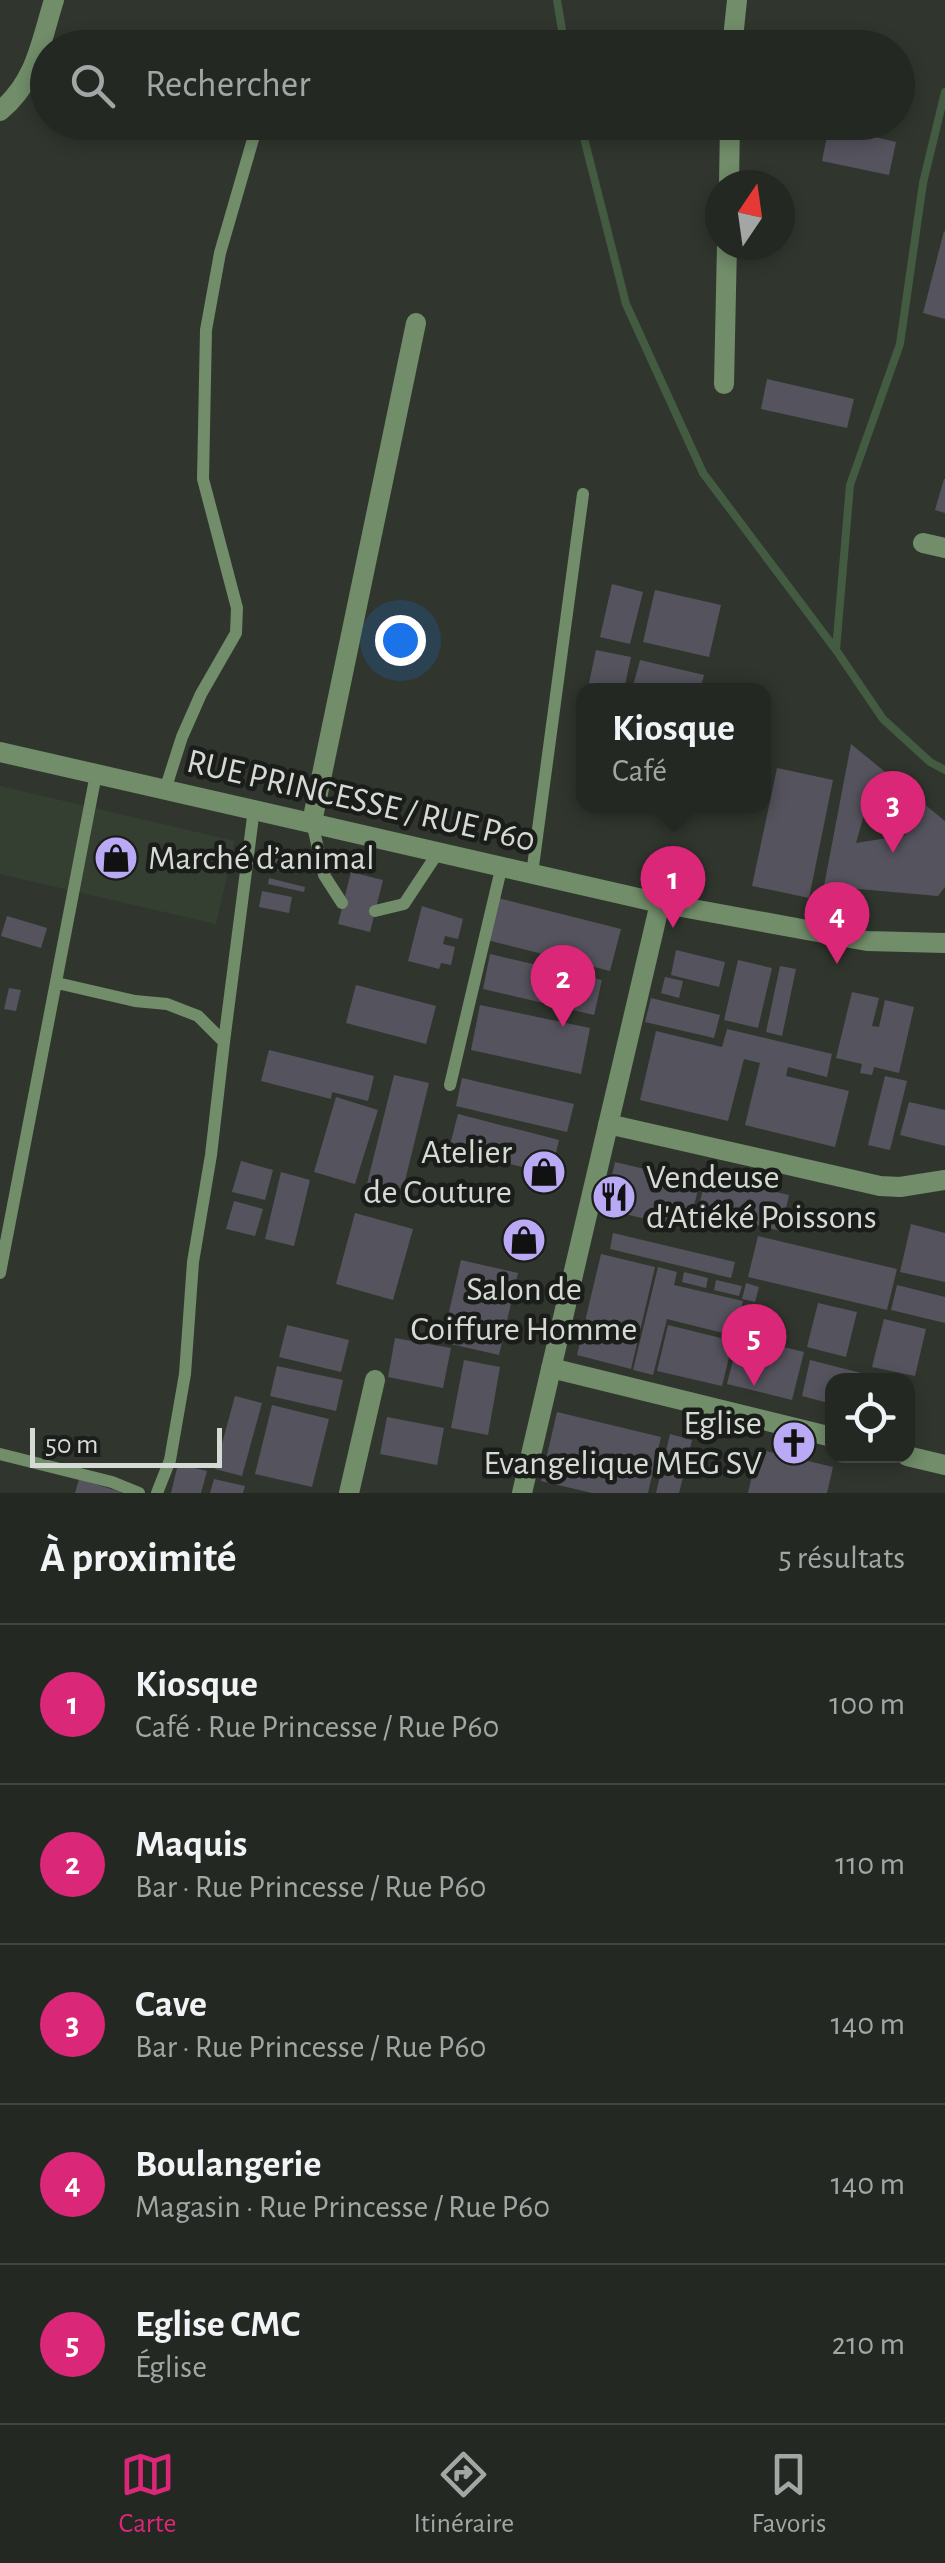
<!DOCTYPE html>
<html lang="fr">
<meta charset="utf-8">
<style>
body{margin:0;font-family:"Alegreya Sans",sans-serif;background:#30342f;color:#f1f3f6}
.controls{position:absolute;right:30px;bottom:30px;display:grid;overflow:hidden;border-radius:20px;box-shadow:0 5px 15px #0003}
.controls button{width:90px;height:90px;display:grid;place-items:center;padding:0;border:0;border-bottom:2px solid #414440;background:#242822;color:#f1f3f6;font:50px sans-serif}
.compass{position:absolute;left:705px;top:170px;width:90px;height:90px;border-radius:50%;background:#242822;box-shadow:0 5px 15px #0003;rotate:13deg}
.scale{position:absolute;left:30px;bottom:25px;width:192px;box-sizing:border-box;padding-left:10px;border:5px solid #d5dad4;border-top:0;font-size:28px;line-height:35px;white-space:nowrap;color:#d5dad4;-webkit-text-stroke:8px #1a1d19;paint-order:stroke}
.you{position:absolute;left:400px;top:640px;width:35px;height:35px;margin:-25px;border:8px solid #fff;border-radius:50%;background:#1a73e8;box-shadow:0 0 0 15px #1a73e833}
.badge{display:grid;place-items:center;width:65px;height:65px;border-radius:50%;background:#db2777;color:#fff;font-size:32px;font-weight:700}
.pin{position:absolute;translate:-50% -82px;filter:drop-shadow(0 2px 5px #0008)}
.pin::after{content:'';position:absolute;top:52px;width:35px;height:30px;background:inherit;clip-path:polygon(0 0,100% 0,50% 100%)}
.popup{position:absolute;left:576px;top:683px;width:195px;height:130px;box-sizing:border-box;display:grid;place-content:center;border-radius:20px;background:#242822;filter:drop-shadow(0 2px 8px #0005);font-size:32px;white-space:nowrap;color:#a3a6a5}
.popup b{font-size:38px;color:#f1f3f6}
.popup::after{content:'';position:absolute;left:50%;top:100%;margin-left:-20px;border:20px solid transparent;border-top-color:#242822}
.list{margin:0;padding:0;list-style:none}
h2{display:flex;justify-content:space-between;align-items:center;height:130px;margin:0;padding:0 40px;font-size:42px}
h2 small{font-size:32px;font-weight:400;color:#a3a6a5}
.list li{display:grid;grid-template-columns:65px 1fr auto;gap:30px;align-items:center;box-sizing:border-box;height:160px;padding:0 40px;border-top:2px solid #414440}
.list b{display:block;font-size:38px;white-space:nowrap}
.list p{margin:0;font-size:32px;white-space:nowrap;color:#a3a6a5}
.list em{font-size:32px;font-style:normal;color:#a3a6a5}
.icon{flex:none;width:55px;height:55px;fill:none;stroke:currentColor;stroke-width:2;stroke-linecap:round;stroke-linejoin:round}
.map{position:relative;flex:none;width:945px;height:1493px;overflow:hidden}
.search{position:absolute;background:#242822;box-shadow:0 5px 15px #0003;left:30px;right:30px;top:30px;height:110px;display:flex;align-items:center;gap:25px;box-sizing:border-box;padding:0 35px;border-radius:55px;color:#a3a6a5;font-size:38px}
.sheet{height:930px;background:#242822}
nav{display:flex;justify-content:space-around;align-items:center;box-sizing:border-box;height:140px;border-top:2px solid #414440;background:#242822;font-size:28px;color:#a3a6a5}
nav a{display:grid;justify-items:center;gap:5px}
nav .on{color:#db2777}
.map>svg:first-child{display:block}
.built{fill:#343f32}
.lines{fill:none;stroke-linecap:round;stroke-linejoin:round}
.stream{stroke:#435b40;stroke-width:8}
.building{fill:#55535d;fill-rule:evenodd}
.service{stroke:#718d69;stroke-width:12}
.minor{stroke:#718d69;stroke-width:20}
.tertiary{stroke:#718d69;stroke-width:20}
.labels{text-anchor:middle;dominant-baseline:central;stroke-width:9;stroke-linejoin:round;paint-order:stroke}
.street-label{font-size:35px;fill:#d5dad4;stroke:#1a1d19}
.poi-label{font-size:35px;fill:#d5dad4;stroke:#1a1d19;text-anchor:start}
</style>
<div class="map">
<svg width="945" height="1493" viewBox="0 0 945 1493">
<rect width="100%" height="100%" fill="#30362e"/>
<path class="built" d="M0,786L235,841L216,924L0,874Z"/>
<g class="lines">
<path class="stream" d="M557,0L565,48
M945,92L923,183L900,344L850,485L836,650L883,719L930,762L945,770
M580,122L626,304L703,473L836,650"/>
</g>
<path class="building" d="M829,126L896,142L889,175L822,161Z
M944,231L945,232V319L923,313Z
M767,379L854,399L847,428L761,409Z
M944,479H945V513L935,510Z
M612,584L643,592L630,644L600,637Z
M655,590L721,605L709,657L643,642Z
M596,650L631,657L624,690L589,683Z
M640,660L704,675L700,690H632Z
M851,744L945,821V887L938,896L824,886ZM868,801L906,835L856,843Z
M777,768L833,780L809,898L752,886Z
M271,852L302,857L299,874L267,869Z
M351,872L383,880L370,932L338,924Z
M269,878L305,887L304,892L268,884Z
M262,891L292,897L289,913L259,907Z
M498,898L621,929L610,971L487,940Z
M422,906L463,919L458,939L445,936L443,944L455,947L451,965L441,963L439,969L408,961Z
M7,916L47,928L41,948L1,936Z
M676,950L725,962L719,987L671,975Z
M490,954L602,980L594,1015L483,989Z
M738,960L772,968L758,1028L724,1020Z
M780,966L796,969L782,1036L766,1032Z
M665,977L683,981L679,998L661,993Z
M356,985L436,1006L426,1044L346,1023Z
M9,988L21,990L16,1011L4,1009Z
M852,992L879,998L872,1026L879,1027L885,1000L914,1007L899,1073L874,1067L872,1075L860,1073L862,1064L836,1058Z
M651,998L720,1015L714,1038L645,1022Z
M480,1005L590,1028L581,1074L471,1050Z
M727,1029L832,1054L827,1077L788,1067L786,1076L849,1091L835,1147L745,1125L760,1063L744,1059L728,1121L640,1100L656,1031L722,1047Z
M269,1050L374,1076L368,1101L332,1092L331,1099L261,1081Z
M394,1075L429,1083L401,1197L366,1188Z
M885,1076L907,1081L890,1150L868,1145Z
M462,1078L574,1104L567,1132L456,1106Z
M336,1097L378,1110L355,1184L314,1172Z
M909,1102L945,1110V1146L900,1135Z
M458,1114L559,1140L551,1174L449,1149Z
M241,1161L273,1170L265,1200L232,1192Z
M615,1162L700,1182L688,1229L604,1209Z
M281,1172L310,1180L294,1246L265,1239Z
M706,1175L789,1195L781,1231L698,1211Z
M234,1201L263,1209L255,1236L226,1229Z
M355,1213L413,1229L393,1300L336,1284Z
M911,1224L945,1233V1282L900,1272Z
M613,1233L735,1262L731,1278L610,1249Z
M758,1236L897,1269L887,1310L748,1277Z
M601,1254L655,1267L631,1369L577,1355Z
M461,1260L518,1273L499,1355L442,1342Z
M658,1267L677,1272L674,1285L743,1301L735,1336L667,1319L653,1375L633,1370Z
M684,1272L708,1278L706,1288L682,1282Z
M716,1280L742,1286L739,1296L714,1290Z
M746,1283L759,1287L755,1302L742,1299Z
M897,1285L945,1297V1323L891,1310Z
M818,1303L857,1312L846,1357L807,1347Z
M884,1319L926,1329L915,1376L872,1367Z
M287,1325L349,1340L341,1372L279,1357Z
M668,1325L733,1341L722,1386L657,1371Z
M739,1336L804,1352L792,1400L727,1384Z
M395,1338L451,1348L443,1388L388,1377Z
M464,1360L500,1367L488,1435L451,1428Z
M810,1360L865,1374L863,1380H832V1404L802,1396Z
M277,1366L343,1380L336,1411L270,1396Z
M235,1396L262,1403L242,1476L215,1469Z
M272,1405L329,1419L312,1487L255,1474Z
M557,1412L661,1437L648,1493H592L541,1481Z
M387,1417L444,1428L437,1465L380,1454Z
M670,1434L692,1440L679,1493H656Z
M758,1449L833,1467L827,1493H748Z
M178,1464L207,1471L201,1493H171Z
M79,1479L121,1492V1493H75Z
M214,1479L245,1486L243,1493H210Z"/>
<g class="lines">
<path class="service" d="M165,790L182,737L201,694L236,633L237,608L203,479L206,330L220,253L258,122
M312,822L324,875L342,903
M532,874L583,494
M375,911L404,904L439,851
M57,983L135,1001L167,1004L198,1016L224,1042L211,1155L193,1262L185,1374L170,1460L157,1493
M224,1042L254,809
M450,1085L502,865
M0,1273L96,774
M0,1454L112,1482L139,1493"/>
<path class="minor" d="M732,48L737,0
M0,111C36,82 41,41 54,0
M729,185L730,122
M724,384L727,245
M923,543L945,548
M312,822L416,323
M608,1124L880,1186L900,1187L945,1180
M551,1368L832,1437
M907,1456L945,1465
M349,1493L375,1380
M522,1493L660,903"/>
<path class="tertiary" d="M0,752L660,903L867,941L945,943"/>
</g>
<defs>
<symbol id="shop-disc" viewBox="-11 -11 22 22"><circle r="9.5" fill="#baaaf6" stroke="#1a1d19"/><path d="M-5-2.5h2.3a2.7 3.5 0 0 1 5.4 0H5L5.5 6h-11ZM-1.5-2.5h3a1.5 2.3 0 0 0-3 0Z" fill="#111"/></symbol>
<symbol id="restaurant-disc" viewBox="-11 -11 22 22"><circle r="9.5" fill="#baaaf6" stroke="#1a1d19"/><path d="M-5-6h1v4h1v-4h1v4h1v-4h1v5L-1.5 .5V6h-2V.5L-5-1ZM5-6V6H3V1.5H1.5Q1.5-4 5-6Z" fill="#111"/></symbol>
<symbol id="church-disc" viewBox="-11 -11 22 22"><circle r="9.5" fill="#baaaf6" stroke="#1a1d19"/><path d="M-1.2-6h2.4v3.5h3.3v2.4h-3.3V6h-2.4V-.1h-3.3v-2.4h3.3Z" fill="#111"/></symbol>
</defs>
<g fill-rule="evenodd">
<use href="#shop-disc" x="91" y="833" width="50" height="50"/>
<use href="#shop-disc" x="519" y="1147" width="50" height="50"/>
<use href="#restaurant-disc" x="589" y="1172" width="50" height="50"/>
<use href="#shop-disc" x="499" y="1215" width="50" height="50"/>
<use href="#church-disc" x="769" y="1418" width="50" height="50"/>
</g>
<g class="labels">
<g class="street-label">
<text transform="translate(361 801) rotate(13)">RUE PRINCESSE / RUE P60</text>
</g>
<g class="poi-label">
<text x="148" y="858">Marché d’animal</text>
<text x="512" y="1152" text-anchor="end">Atelier<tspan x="512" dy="40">de Couture</tspan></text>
<text x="646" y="1177">Vendeuse<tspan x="646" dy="40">d'Atiéké Poissons</tspan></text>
<text x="524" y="1289" text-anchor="middle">Salon de<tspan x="524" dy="40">Coiffure Homme</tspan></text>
<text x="762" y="1423" text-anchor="end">Eglise<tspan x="762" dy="40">Evangelique MEG SV</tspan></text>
</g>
</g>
</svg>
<div class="controls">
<button><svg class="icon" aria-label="locate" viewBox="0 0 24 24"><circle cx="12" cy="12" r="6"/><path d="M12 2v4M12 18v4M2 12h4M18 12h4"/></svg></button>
</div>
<svg class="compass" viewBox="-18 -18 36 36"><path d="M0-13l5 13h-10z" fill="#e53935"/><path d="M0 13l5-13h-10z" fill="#a3a6a5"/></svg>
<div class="scale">50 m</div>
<div class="you"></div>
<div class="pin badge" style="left:673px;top:928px">1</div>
<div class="popup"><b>Kiosque</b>Café</div>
<div class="pin badge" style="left:563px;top:1027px">2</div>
<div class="pin badge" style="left:893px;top:853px">3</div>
<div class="pin badge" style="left:837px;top:964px">4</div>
<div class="pin badge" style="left:754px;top:1386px">5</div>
<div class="search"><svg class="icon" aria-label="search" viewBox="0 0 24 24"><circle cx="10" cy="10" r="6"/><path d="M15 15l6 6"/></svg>Rechercher</div>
</div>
<section class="sheet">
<h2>À proximité<small>5 résultats</small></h2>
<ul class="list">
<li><span class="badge">1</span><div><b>Kiosque</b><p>Café · Rue Princesse / Rue P60</p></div><em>100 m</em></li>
<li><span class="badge">2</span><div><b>Maquis</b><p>Bar · Rue Princesse / Rue P60</p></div><em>110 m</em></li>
<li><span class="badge">3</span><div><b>Cave</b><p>Bar · Rue Princesse / Rue P60</p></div><em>140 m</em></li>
<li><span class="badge">4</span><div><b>Boulangerie</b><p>Magasin · Rue Princesse / Rue P60</p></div><em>140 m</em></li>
<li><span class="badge">5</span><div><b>Eglise CMC</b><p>Église</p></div><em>210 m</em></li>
</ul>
</section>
<nav>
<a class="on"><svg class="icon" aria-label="map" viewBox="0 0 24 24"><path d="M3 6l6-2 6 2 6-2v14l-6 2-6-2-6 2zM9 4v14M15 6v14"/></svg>Carte</a>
<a><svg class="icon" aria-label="directions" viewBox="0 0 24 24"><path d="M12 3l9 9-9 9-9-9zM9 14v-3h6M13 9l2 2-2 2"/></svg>Itinéraire</a>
<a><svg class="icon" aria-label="saved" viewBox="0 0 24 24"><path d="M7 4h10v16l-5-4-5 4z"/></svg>Favoris</a>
</nav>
